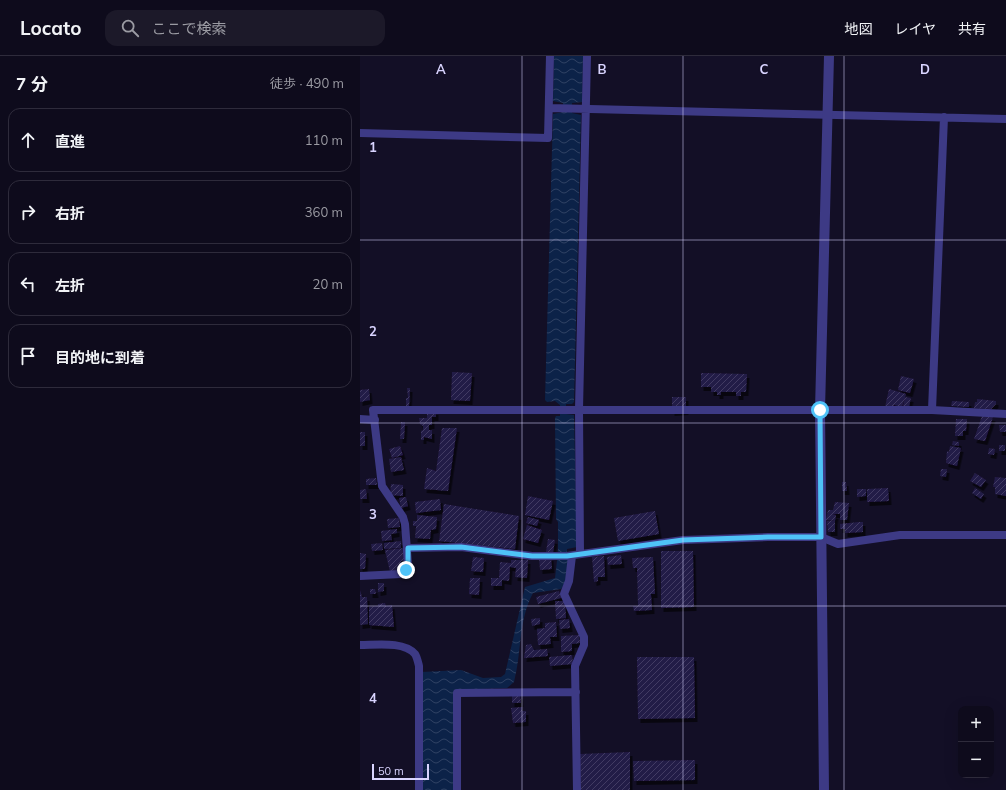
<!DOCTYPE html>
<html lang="ja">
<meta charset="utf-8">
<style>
body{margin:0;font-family:Mulish,"Noto Sans JP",sans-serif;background:#1c1929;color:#f1f3f6}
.controls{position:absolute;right:12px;bottom:12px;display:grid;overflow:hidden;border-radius:8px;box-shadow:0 4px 16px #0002}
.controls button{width:36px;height:36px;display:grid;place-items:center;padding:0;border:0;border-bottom:1px solid #2e2b3b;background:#0e0b1c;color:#f1f3f6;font:20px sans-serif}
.scale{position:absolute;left:12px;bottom:10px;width:57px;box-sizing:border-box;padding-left:4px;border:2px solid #d9d4ff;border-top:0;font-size:11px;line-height:14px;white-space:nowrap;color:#d9d4ff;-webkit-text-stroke:3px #130f26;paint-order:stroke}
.stop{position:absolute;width:12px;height:12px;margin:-9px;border:3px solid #4fc3f7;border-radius:50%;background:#fff}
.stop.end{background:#4fc3f7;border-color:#fff;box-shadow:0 1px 4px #0008}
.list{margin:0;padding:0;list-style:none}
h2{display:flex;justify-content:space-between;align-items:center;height:52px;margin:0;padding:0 16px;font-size:17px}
h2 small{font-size:13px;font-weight:400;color:#9b9ba3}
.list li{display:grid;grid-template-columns:26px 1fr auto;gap:12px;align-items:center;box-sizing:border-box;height:64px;margin:0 8px 8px;padding:0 8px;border:1px solid #2e2b3b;border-radius:12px}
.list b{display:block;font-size:15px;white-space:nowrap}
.list em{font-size:13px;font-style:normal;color:#9b9ba3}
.icon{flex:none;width:22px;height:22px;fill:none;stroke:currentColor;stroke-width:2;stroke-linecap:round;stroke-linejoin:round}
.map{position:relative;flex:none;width:646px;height:734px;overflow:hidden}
header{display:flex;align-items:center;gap:24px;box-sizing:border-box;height:56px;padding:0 20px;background:#0e0b1c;border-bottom:1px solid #2e2b3b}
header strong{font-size:19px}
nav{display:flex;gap:22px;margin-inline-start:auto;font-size:14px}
.search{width:280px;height:36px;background:#1c1929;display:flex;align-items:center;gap:10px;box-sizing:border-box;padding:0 14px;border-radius:12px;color:#9b9ba3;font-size:15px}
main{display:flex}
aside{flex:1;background:#0e0b1c}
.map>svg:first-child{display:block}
.water{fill:url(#water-waves)}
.building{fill:url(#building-hatch);filter:url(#shadow)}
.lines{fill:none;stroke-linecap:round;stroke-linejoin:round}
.minor{stroke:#3d3a85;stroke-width:8}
.tertiary{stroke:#3d3a85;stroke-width:10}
.route{stroke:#4fc3f7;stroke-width:5}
.grid{fill:none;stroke:#d9d4ff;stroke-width:1;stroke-opacity:0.55}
.grid-label{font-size:13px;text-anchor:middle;font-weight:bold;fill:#d9d4ff;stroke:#130f26;stroke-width:3;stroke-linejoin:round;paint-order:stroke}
</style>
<header>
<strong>Locato</strong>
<div class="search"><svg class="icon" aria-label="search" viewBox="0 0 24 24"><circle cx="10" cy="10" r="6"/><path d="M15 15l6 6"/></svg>ここで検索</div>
<nav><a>地図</a><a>レイヤ</a><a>共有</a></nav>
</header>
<main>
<aside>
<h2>7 分<small>徒歩 · 490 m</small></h2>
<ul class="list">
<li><svg class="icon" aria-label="ahead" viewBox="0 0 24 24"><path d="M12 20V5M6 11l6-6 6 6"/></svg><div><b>直進</b></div><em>110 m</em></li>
<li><svg class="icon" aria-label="right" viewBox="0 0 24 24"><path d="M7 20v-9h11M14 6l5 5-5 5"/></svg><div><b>右折</b></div><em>360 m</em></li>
<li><svg class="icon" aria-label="left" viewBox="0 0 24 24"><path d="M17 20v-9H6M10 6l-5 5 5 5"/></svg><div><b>左折</b></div><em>20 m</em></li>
<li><svg class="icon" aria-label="arrive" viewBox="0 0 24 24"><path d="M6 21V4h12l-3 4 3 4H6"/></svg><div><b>目的地に到着</b></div></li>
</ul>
</aside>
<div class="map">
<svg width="646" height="734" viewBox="0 0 646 734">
<defs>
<pattern id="water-waves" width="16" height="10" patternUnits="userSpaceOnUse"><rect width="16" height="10" fill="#0c2248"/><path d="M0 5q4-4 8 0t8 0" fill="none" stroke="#2f4163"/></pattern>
<pattern id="building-hatch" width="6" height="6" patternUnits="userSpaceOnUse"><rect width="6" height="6" fill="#241b47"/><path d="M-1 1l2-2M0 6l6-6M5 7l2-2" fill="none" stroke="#433b63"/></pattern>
<filter id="shadow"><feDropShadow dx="2.5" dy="4" stdDeviation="0" flood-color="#0009"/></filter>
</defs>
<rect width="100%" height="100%" fill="#130f26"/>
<path class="water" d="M194,0H223L222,46L212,47V57L221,59L214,346L212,348H206V358L214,359L217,491L207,493V501L209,502L206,526L201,533L173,537C158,565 162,596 154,626L147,632L94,634V734H63L62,616L101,614L123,622L141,621L145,618L165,531L195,522L198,496V466L196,463L195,362L196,360H200V349L195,345L187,346L185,344L193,58L203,56V47L193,45Z"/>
<path class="building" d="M92,316L112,317L110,345L91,344Z
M341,317L387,318L386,336H381V340H376V336H361V339H357V336H351V331H341Z
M541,320L554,323L550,337L538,334Z
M47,332H50L49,351H46V342H48Z
M9,333L10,344L0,346V334Z
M529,333L546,338L542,351L534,349L533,353L525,351Z
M312,341H326V355L312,356Z
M545,341L551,342L549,351L543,350Z
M617,343L636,345V348L631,353L614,352L615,346H617Z
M592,345L609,346V351L591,350Z
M67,355H76V361H72V369H69V374H72V383L64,381V384H61V375L63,374V370L60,368L59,362H67Z
M622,360L633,361L625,385L614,383Z
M596,363H607L606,375H603V380H595Z
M41,366H45L44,383H40Z
M639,369H646V376H640Z
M82,372H97L88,435L64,433L67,412L76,415Z
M0,376H5V390H0Z
M593,385L599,386V390L592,389Z
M639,389H645V395H639Z
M40,390L43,399L32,402L29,393Z
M590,390L601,392L597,410L586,407L587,395L589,396Z
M629,392L635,393L634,399L628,398Z
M41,401L44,414L31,416L29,403Z
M581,413H587L586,421L580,420Z
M615,417L626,424L621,431L610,425Z
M635,421L646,422V440L635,438V431H633Z
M16,422L17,429H6V423Z
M482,426H486L487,435H482Z
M31,428L43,429V440L30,439Z
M528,432L529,445L507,446V433Z
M615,432L624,438L621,443L612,437Z
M6,433L7,443H0V434Z
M497,433H506V440L497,441Z
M168,440L193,445L189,464L165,459Z
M46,441L48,450L41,452L39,442Z
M80,443L81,454L56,457L55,446Z
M475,446L489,447L487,464H480V458H472L476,459L475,465L466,464L468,454H473Z
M84,448L159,460L155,493L79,485Z
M295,455L299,478L258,485L254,462Z
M57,459L77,461L76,473L71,474L70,483L55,482L56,470H53V465H57Z
M168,461L179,464L177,470L166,467Z
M39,462L40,471L28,472L27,463Z
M467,465H475V476H468Z
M499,466H503V476L485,477V473H480V468Z
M167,469L182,474L178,487L163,483Z
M37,473V477L31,478L32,484L22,485L21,475Z
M188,483L195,484L193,497L186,496Z
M41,485V492L24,493V487Z
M22,487L23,494L12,495L11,488Z
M45,492L46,505H41L42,514L30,516L25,494Z
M301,495H333L334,551L301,552Z
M0,497L6,498L5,513H0Z
M261,499L262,508L248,509L247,501Z
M244,500L245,521H238V525L234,526L232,501Z
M113,501L124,502L123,516L111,515Z
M191,501L192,513L180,514L179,502Z
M293,501L295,538H291L292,554L274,555L273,550H278L277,512H273L272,502Z
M151,504H168L167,522L155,521L156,512L150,511L149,525L142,524V530H131V522H139L140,506L151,507Z
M110,522H120L119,539L109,538Z
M18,527H24V535L18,536Z
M10,533H15L16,538H10Z
M0,534L2,541H7L8,568L0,569Z
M199,535L201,542L178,548L176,541Z
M195,545H205L206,562L196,563Z
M25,547L26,550L32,549L34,571L9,569V551L18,550V548Z
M180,562V568L172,570L171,563Z
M209,563L210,572L200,573L199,564Z
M196,566L197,581H190L191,588L178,589L177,573L185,572V567Z
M219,579L220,587L212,588V595L201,596V580Z
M171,588L174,594L187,593L188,600L164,602L166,589Z
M212,599L213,608L190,610L189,601Z
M277,601H334L335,662L278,663Z
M160,639L161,647H152V640Z
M162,651V655H166V666L153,667L151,652Z
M270,696V734H221L220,698Z
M335,704V724L274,725L273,705Z"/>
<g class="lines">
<path class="minor" d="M189,52L646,63
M0,77L188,82L190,0
M572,354L584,61
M0,363L15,364
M48,492L101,491L172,500H207L323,484L408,481H461L478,488L540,479H646
M220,498L219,353L227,0
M212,500L209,525L204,538L224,581V589L215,610L217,734
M0,520L41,518L46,514L48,508L45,468L43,461L22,430L13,354H572L646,358
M0,589C16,589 44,585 55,598C57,601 58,606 59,610V734
M97,734V637L216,636"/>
<path class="tertiary" d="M464,734L460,354L469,0"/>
</g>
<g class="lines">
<path class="route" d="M46,514L48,508V492L101,491L172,500H207L323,484L408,481H461L460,354"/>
</g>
<path class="grid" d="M162,0V734M323,0V734M484,0V734M0,184H646M0,367H646M0,550H646"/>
<g class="grid-label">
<text x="81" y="18">A</text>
<text x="242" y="18">B</text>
<text x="404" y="18">C</text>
<text x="565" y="18">D</text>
<text x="13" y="96">1</text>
<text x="13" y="280">2</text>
<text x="13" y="463">3</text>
<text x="13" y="647">4</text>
</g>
</svg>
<div class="controls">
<button>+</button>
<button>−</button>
</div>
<div class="scale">50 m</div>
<div class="stop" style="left:460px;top:354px"></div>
<div class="stop end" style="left:46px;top:514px"></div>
</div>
</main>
